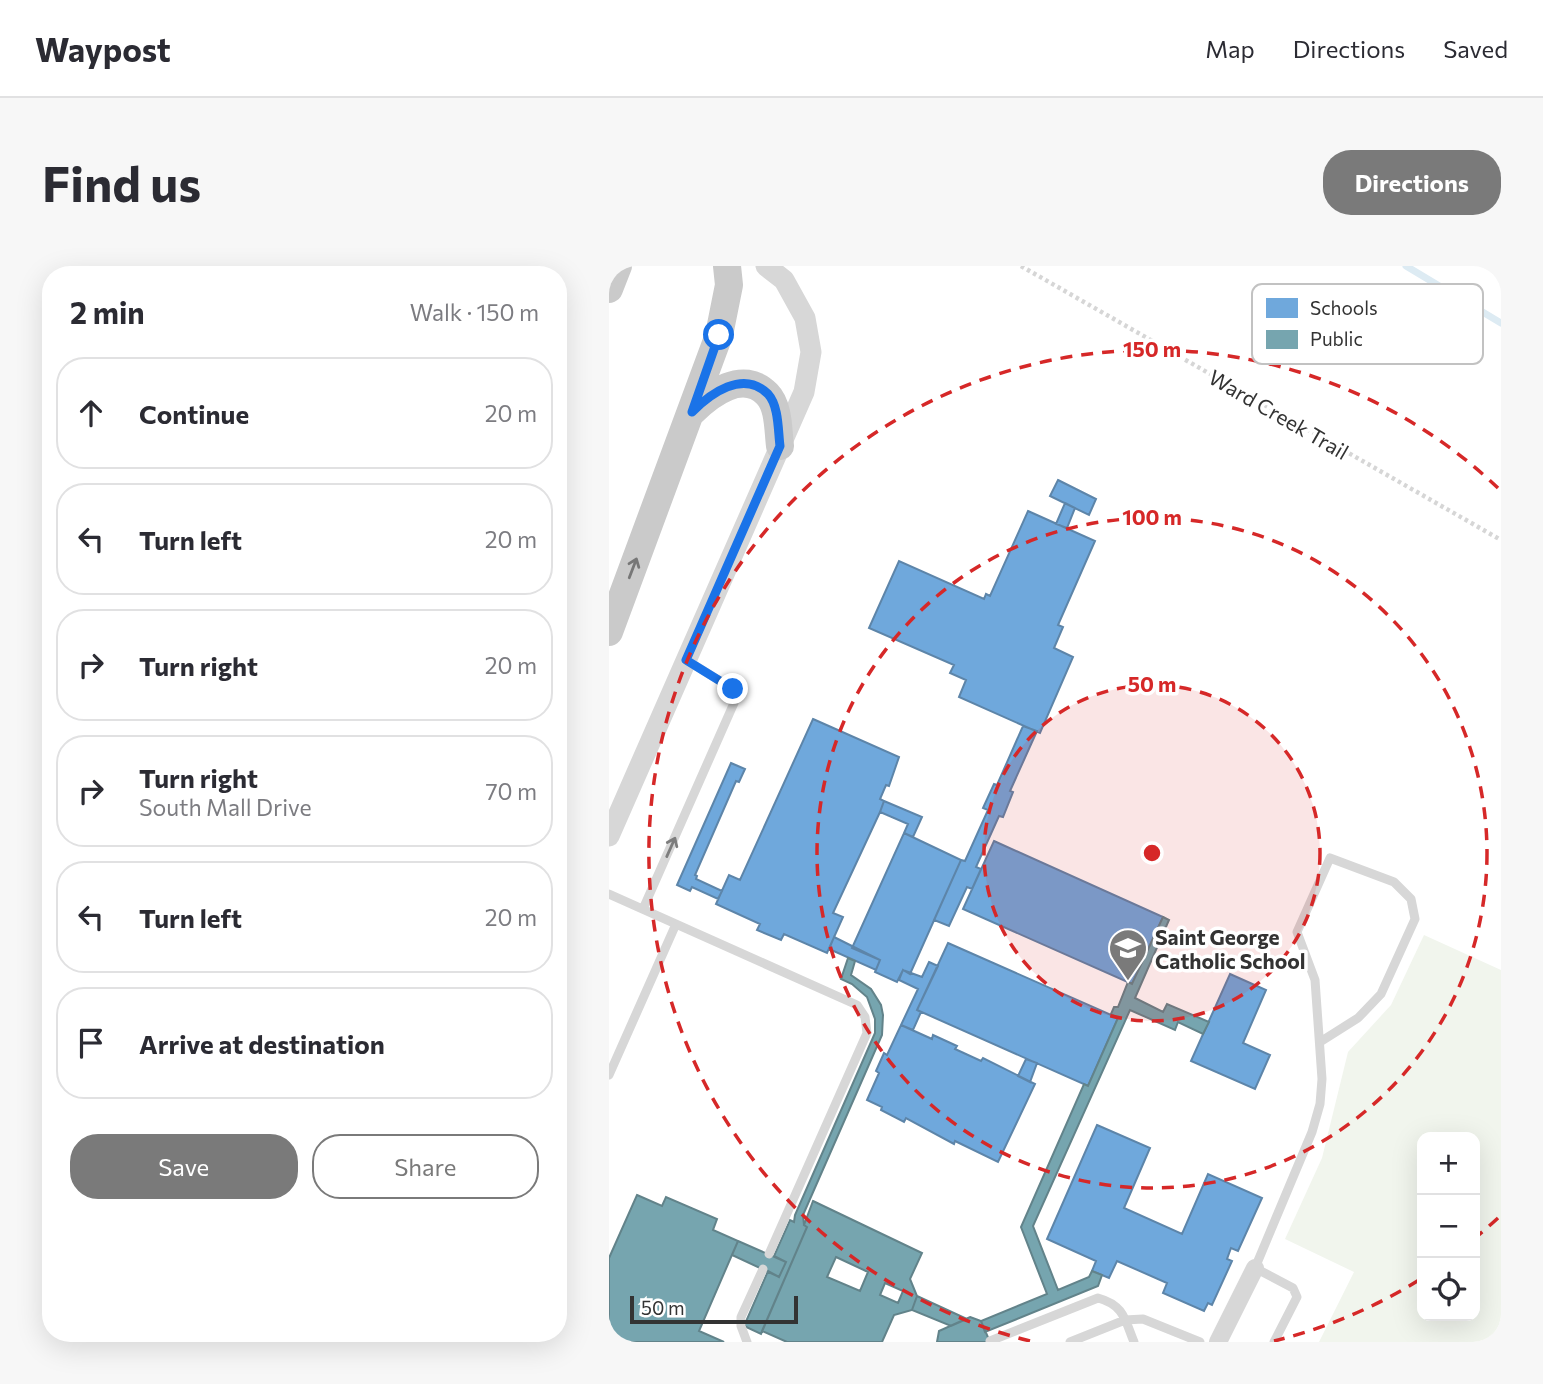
<!DOCTYPE html>
<meta charset="utf-8">
<style>
body{margin:0;font-family:Commissioner,sans-serif;background:#f7f7f7;color:#2b2b33}
.controls{position:absolute;right:21px;bottom:21px;display:grid;overflow:hidden;border-radius:14px;box-shadow:0 7px 28px #0002}
.controls button{width:63px;height:63px;display:grid;place-items:center;padding:0;border:0;border-bottom:2px solid #e1e1e2;background:#fff;color:#2b2b33;font:35px sans-serif}
.scale{position:absolute;left:21px;bottom:18px;width:168px;box-sizing:border-box;padding-left:7px;border:4px solid #333;border-top:0;font-size:19px;line-height:24px;white-space:nowrap;color:#333;-webkit-text-stroke:5px #fff;paint-order:stroke}
.stop{position:absolute;width:21px;height:21px;margin:-16px;border:5px solid #1a73e8;border-radius:50%;background:#fff}
.stop.end{background:#1a73e8;border-color:#fff;box-shadow:0 2px 7px #0008}
.list{margin:0;padding:0;list-style:none}
h2{display:flex;justify-content:space-between;align-items:center;height:91px;margin:0;padding:0 28px;font-size:30px}
h2 small{font-size:23px;font-weight:400;color:#7c7c81}
.list li{display:grid;grid-template-columns:46px 1fr auto;gap:21px;align-items:center;box-sizing:border-box;height:112px;margin:0 14px 14px;padding:0 14px;border:2px solid #e1e1e2;border-radius:28px}
.list b{display:block;font-size:26px;white-space:nowrap}
.list p{margin:0;font-size:23px;white-space:nowrap;color:#7c7c81}
.list em{font-size:23px;font-style:normal;color:#7c7c81}
.actions{display:flex;gap:14px;padding:21px 28px}
.actions a{flex:1;padding:16px 0;border:2px solid #7a7a7a;border-radius:28px;text-align:center;font-size:24px;color:#7a7a7a}
.actions .main{background:#7a7a7a;color:#fff}
.icon{flex:none;width:38px;height:38px;fill:none;stroke:currentColor;stroke-width:2;stroke-linecap:round;stroke-linejoin:round}
.map{position:relative;flex:none;width:892px;height:1076px;overflow:hidden;border-radius:28px}
header{display:flex;align-items:center;gap:42px;box-sizing:border-box;height:98px;padding:0 35px;background:#fff;border-bottom:2px solid #e1e1e2}
header strong{font-size:33px}
nav{display:flex;gap:38px;margin-inline-start:auto;font-size:24px}
.intro{display:flex;align-items:center;justify-content:space-between;box-sizing:border-box;height:168px;padding:0 42px}
h1{margin:0;font-size:49px}
.button{padding:18px 32px;border-radius:28px;background:#7a7a7a;color:#fff;font-size:24px;font-weight:700}
main{display:flex;gap:42px;padding:0 42px}
aside{flex:1;background:#fff;border-radius:28px;box-shadow:0 7px 28px #0002}
.map>svg:first-child{display:block}
.green{fill:#f1f5ed;fill-rule:evenodd}
.schools{fill:#6fa8dc;stroke:#5d85a9;stroke-width:2}
.public{fill:#76a5af;stroke:#62838a;stroke-width:2;fill-rule:evenodd}
.lines{fill:none;stroke-linecap:round;stroke-linejoin:round}
.stream{stroke:#ddebf3;stroke-width:7}
.path{stroke:#d6d6d6;stroke-width:4.5;stroke-dasharray:3.5 3.5;stroke-linecap:butt}
.service{stroke:#d7d7d7;stroke-width:9}
.minor{stroke:#d7d7d7;stroke-width:18}
.tertiary{stroke:#d7d7d7;stroke-width:21}
.primary{stroke:#cacaca;stroke-width:28}
.oneway{stroke:#777}
.oneway2{stroke:#7d7d7d}
.route{stroke:#1a73e8;stroke-width:9}
.ring{fill:none;stroke:#d62828;stroke-width:3.5;stroke-dasharray:12 9}
.labels{text-anchor:middle;dominant-baseline:central;stroke-width:7;stroke-linejoin:round;paint-order:stroke}
.street-label{font-size:21px;fill:#333;stroke:#fff}
.poi-label{font-size:21px;font-weight:bold;fill:#333;stroke:#fff;text-anchor:start}
.key{fill:#fff;stroke:#c2c2c2;stroke-width:2}
.key-label{font-size:19px;fill:#333}
.centre{fill:#d62828;stroke:#fff;stroke-width:3.5}
.ring-label{font-size:21px;text-anchor:middle;font-weight:bold;fill:#d62828;stroke:#fff;stroke-width:7;stroke-linejoin:round;paint-order:stroke}
</style>
<header>
<strong>Waypost</strong>
<nav><a>Map</a><a>Directions</a><a>Saved</a></nav>
</header>
<div class="intro"><h1>Find us</h1><a class="button">Directions</a></div>
<main>
<aside>
<h2>2 min<small>Walk · 150 m</small></h2>
<ul class="list">
<li><svg class="icon" aria-label="ahead" viewBox="0 0 24 24"><path d="M12 20V5M6 11l6-6 6 6"/></svg><div><b>Continue</b></div><em>20 m</em></li>
<li><svg class="icon" aria-label="left" viewBox="0 0 24 24"><path d="M17 20v-9H6M10 6l-5 5 5 5"/></svg><div><b>Turn left</b></div><em>20 m</em></li>
<li><svg class="icon" aria-label="right" viewBox="0 0 24 24"><path d="M7 20v-9h11M14 6l5 5-5 5"/></svg><div><b>Turn right</b></div><em>20 m</em></li>
<li><svg class="icon" aria-label="right" viewBox="0 0 24 24"><path d="M7 20v-9h11M14 6l5 5-5 5"/></svg><div><b>Turn right</b><p>South Mall Drive</p></div><em>70 m</em></li>
<li><svg class="icon" aria-label="left" viewBox="0 0 24 24"><path d="M17 20v-9H6M10 6l-5 5 5 5"/></svg><div><b>Turn left</b></div><em>20 m</em></li>
<li><svg class="icon" aria-label="arrive" viewBox="0 0 24 24"><path d="M6 21V4h12l-3 4 3 4H6"/></svg><div><b>Arrive at destination</b></div></li>
</ul>
<div class="actions"><a class="main">Save</a><a>Share</a></div>
</aside>
<div class="map">
<svg width="892" height="1076" viewBox="0 0 892 1076">
<rect width="100%" height="100%" fill="#fff"/>
<path class="green" d="M815,669L892,704V1076H710L745,1006L676,973L713,892L739,786L782,739ZM813,871H866V1050H813Z"/>
<path class="schools" d="M449,214L487,233L480,249L441,230Z
M456,237L466,242L458,262L447,258Z
M419,245L486,275L449,359L454,361L445,382L464,391L431,467L350,431L357,414L341,407L345,399L260,362L290,295L375,333L377,328L381,330Z
M204,453L290,491L280,520L277,519L271,533L275,535L271,546L224,647L234,651L218,687L175,668L172,674L148,664L151,658L107,638L120,609L131,614Z
M414,460L428,465L401,525L404,526L394,551L390,550L367,601L372,603L363,623L358,621L340,660L325,654L352,594L356,595L379,544L374,542L385,518L388,519Z
M122,497L136,503L130,516L127,515L86,609L88,610L87,613L113,625L109,633L83,621L81,625L68,619Z
M275,535L313,551L304,571L295,567L299,558L271,546Z
M295,567L352,594L301,708L294,704L288,716L266,706L271,694L243,682Z
M385,575L554,651L523,718L354,643Z
M225,671L271,694L267,704L220,683Z
M339,677L509,752L479,820L308,744Z
M320,696L329,700L308,744L312,746L304,764L292,759L309,723L290,714L294,704L313,711Z
M621,708L657,724L634,777L661,789L646,823L582,795Z
M292,759L323,773L324,769L348,780L346,783L372,795L374,792L426,818L389,896L346,875L345,878L297,852L295,856L272,844L273,841L258,834L270,807L267,805L275,787L278,789Z
M417,793L428,797L421,816L409,810Z
M488,859L541,882L515,942L573,968L599,908L653,932L629,985L622,982L618,993L623,995L603,1039L599,1037L595,1045L554,1027L558,1017L508,995L500,1012L483,1005L487,995L438,973Z"/>
<path class="public" d="M554,651L560,654L526,732L554,746L558,738L600,756L594,768L569,756L566,764L521,744L424,960L449,1024L480,1011L483,1005L493,1009L489,1020L376,1066L372,1055L438,1028L412,961L475,818L479,820L509,752L502,748L505,741H509L519,716L523,718Z
M239,692L246,695L242,709L262,723L272,739L274,749L273,769L194,949L195,959L198,961L152,1068L135,1060L159,1005L170,1011L177,996L165,990L181,954L185,956L186,949L266,767V753L258,731L243,718L232,713Z
M28,929L53,940L57,931L108,953L104,964L129,975L90,1065L115,1076H0V992Z
M204,935L313,987L301,1013L308,1030L303,1044L285,1049L273,1076H178L153,1065L198,961L195,959ZM227,991L259,1006L251,1025L218,1011ZM276,1017L294,1025L289,1037L271,1029Z
M129,975L177,996L170,1011L123,989Z
M308,1030L358,1053L342,1060L303,1044Z
M361,1051L372,1055L381,1076H328L330,1065Z"/>
<g class="lines">
<path class="stream" d="M797,0L892,57"/>
<path class="path" d="M412,0L892,274"/>
<path class="service" d="M0,628L248,739L256,751L258,767L160,988
M34,643L125,437L124,423L79,395
M0,809L67,658
M381,1075L489,1032C515,1039 516,1054 525,1076
M138,1076L132,1060V1051L154,1003
M461,1076L516,1054L534,1053L591,1076
M665,1076L688,1031L684,1022L646,1002L703,866L711,838L713,813L706,714L688,666L721,592L785,616L802,633L806,653L772,728L749,752L711,776"/>
<path class="minor" d="M609,1076L646,1002"/>
<path class="tertiary" d="M0,570L195,126L202,86L196,52L175,14L157,0"/>
<path class="primary" d="M0,23L9,0
M83,146C101,128 134,103 158,128C170,140 169,164 171,180
M0,366L110,69L120,19L118,0"/>
</g>
<defs><path id="oneway-shaft" d="M-6 0H5M1.5-3L5.5 0L1.5 3" fill="none" stroke-width="1.6" stroke-linecap="round" stroke-linejoin="round" transform="scale(1.75)"/></defs>
<use class="oneway" href="#oneway-shaft" transform="translate(24 302) rotate(-69)"/>
<use class="oneway2" href="#oneway-shaft" transform="translate(62 581) rotate(-66)"/>
<g class="lines">
<path class="route" d="M110,69L83,146C101,128 134,103 159,128C170,140 169,165 171,180L77,394L124,423"/>
</g>
<circle cx="543" cy="587" r="168" fill="#d62828" fill-opacity=".12"/>
<g class="ring">
<circle cx="543" cy="587" r="168"/>
<circle cx="543" cy="587" r="335"/>
<path d="M889 952A503 503 0 0 1 866 972M810 1014A503 503 0 0 1 665 1075M421 1075A503 503 0 1 1 889 222"/>
</g>
<defs>
<symbol id="school-pin" viewBox="-11 -11 22 30"><path d="M0 17L-7.5 6A9.5 9.5 0 1 1 7.5 6Z" fill="#7a7a7a" stroke="#fff"/><path d="M0-5L7-2L0 1L-7-2ZM-4 1L0 2.5L4 1V4Q0 6-4 4Z" fill="#fff"/></symbol>
</defs>
<g fill-rule="evenodd">
<use href="#school-pin" x="497" y="660" width="44" height="60"/>
</g>
<g class="labels">
<g class="street-label">
<text transform="translate(670 148) rotate(30)">Ward Creek Trail</text>
</g>
<g class="poi-label">
<text x="546" y="670">Saint George<tspan x="546" dy="24">Catholic School</tspan></text>
</g>
</g>
<rect x="643" y="18" width="231" height="80" rx="10" class="key"/>
<rect x="657" y="32" width="32" height="20" fill="#6fa8dc"/>
<rect x="657" y="64" width="32" height="19" fill="#76a5af"/>
<g class="key-label">
<text x="701" y="49">Schools</text>
<text x="701" y="80">Public</text>
</g>
<circle cx="543" cy="587" r="10" class="centre"/>
<g class="ring-label">
<text x="543" y="91">150 m</text>
<text x="543" y="259">100 m</text>
<text x="543" y="426">50 m</text>
</g>
</svg>
<div class="controls">
<button>+</button>
<button>−</button>
<button><svg class="icon" aria-label="locate" viewBox="0 0 24 24"><circle cx="12" cy="12" r="6"/><path d="M12 2v4M12 18v4M2 12h4M18 12h4"/></svg></button>
</div>
<div class="scale">50 m</div>
<div class="stop" style="left:110px;top:69px"></div>
<div class="stop end" style="left:124px;top:423px"></div>
</div>
</main>
